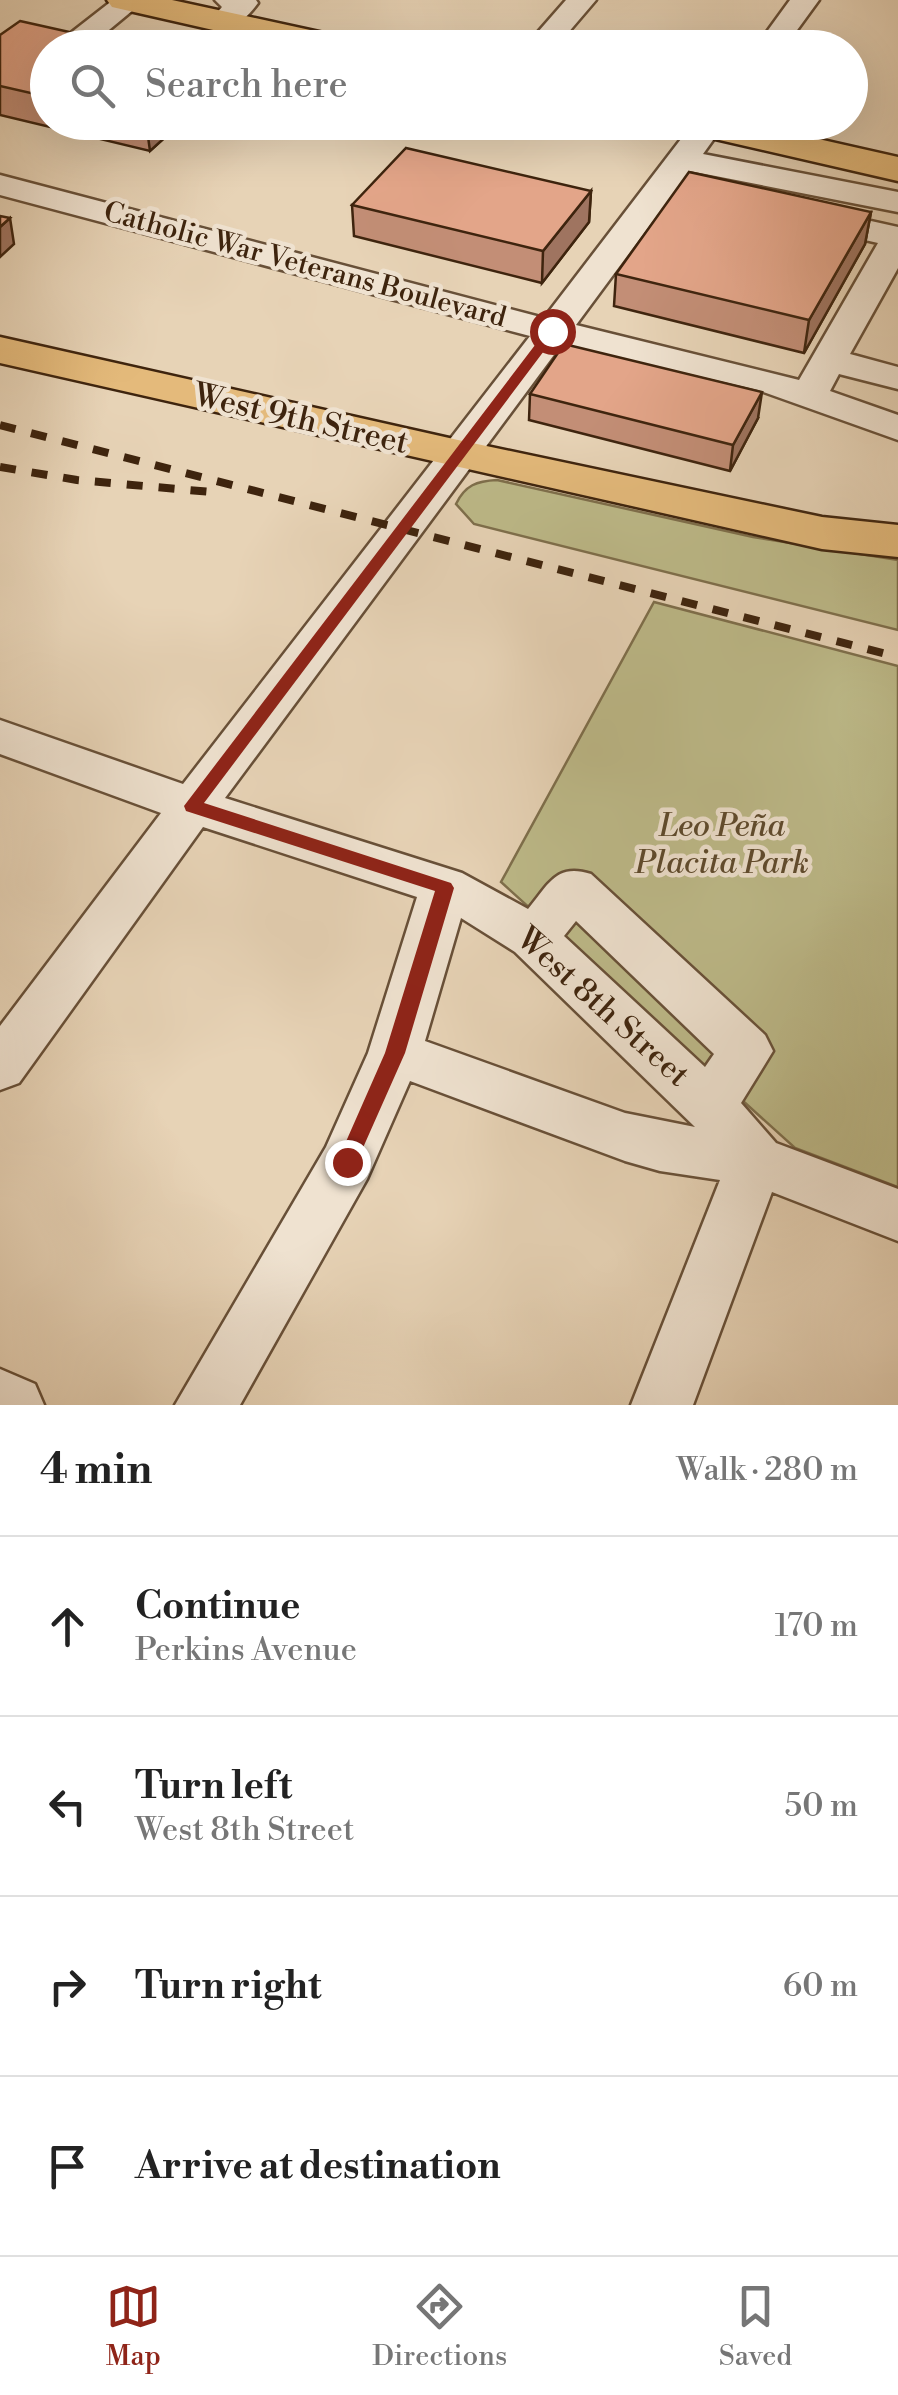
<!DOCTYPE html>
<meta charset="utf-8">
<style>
body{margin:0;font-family:"Libre Bodoni",serif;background:#f2f2f2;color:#222}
.stop{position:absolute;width:30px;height:30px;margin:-22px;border:8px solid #8f2418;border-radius:50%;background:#fff}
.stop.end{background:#8f2418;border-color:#fff;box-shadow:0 2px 10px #0008}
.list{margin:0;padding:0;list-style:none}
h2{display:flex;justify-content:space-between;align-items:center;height:130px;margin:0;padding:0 40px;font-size:42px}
h2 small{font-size:32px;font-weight:400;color:#767676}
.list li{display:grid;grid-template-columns:65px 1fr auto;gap:30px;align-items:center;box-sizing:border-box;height:180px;padding:0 40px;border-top:2px solid #e0e0e0}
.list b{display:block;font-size:38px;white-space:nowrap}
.list p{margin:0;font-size:32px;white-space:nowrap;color:#767676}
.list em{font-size:32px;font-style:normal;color:#767676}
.icon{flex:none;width:55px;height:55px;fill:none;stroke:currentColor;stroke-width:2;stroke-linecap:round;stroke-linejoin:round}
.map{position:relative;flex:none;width:898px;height:1405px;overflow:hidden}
.search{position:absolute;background:#fff;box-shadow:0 10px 40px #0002;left:30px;right:30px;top:30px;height:110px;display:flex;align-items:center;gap:25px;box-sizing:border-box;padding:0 35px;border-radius:55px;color:#767676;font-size:38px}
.sheet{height:850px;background:#fff}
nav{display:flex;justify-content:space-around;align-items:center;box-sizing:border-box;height:140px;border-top:2px solid #e0e0e0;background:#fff;font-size:28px;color:#767676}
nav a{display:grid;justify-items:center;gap:5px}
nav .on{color:#8f2418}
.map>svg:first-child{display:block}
.green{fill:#bdba89;stroke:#7e6f4c;stroke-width:2.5}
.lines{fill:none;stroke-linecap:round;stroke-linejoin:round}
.minor-casing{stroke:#685038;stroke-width:5}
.major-casing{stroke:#3e240e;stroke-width:5}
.minor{fill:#efe2d0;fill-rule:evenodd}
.major{fill:#e4ba7b;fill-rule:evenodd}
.rail{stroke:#3e240e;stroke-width:8;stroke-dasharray:16 16;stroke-linecap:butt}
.wall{fill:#c38e76;stroke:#3e240e;stroke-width:2.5}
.shaded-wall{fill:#9f7460;stroke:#3e240e;stroke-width:2.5}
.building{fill:#e3a589;stroke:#3e240e;stroke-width:2.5}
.route{fill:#8f2418}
.labels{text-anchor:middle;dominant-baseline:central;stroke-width:9;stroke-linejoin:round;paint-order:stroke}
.far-street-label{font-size:28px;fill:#3e240e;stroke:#efe2d0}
.street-label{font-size:32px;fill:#3e240e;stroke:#efe2d0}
.park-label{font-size:32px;font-style:italic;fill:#5e4a2d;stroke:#efe2d0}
</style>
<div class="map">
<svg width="898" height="1405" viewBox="0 0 898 1405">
<rect width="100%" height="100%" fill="#e7d3b6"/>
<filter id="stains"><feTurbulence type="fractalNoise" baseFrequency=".002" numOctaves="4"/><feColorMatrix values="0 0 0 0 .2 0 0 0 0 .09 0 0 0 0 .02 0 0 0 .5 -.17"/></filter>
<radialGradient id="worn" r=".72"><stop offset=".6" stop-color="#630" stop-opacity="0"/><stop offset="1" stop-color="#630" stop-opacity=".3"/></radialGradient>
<path class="green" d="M497,480L753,537L898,560V630L474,524L456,504C465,485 477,481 497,480Z
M654,602L898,666V1187L795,1148L501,882Z"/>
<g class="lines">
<defs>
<path id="minor" d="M113,0L144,1L92,44H72L67,38L72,32Z
M215,0H256L258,3C247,18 232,32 213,27L209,21L222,7Z
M566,0H596L555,48H524Z
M790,0H819L784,48H755Z
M694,122H726L703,154L898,192V212L690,171L576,325L799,380L878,243L796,224L791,217L796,210L808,207L898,227V268L850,354L898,367V389L839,374L830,391L898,415V440L758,390L562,344L225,798L462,873L528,909C549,884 556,863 591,874L765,1035L773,1051L741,1103L776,1143L898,1189V1241L772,1192L693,1405H631L720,1180L660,1171L625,1161L410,1081L367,1179L240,1405H175L326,1147L368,1053L417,897L203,827L19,1083L0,1090V1026L161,813L0,754V720L183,784L530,336L0,195V175L544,318ZM461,918L515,952L695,1127L625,1113L425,1041ZM576,921L714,1054L705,1067L564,936Z
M0,1369L35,1384L44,1405H0Z"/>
<path id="major" d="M107,0H172L356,40L361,48H292L112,7Z
M670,122H743L898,157V181L676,130Z
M0,337L458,440L822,517L898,525V557L822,549L0,363Z"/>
</defs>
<use href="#minor" class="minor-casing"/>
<use href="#major" class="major-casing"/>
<use href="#minor" class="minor"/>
<use href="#major" class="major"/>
<path class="rail" d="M0,425L898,657
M0,467L77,480L222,493"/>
</g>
<path class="wall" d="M0,35L48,48V122H182L150,151L0,115Z
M591,191L589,222L542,283L354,236L352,205Z
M871,212L865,244L804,353L614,306L616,274Z
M530,394L758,418L730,471L529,420Z"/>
<path class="shaded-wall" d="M146,122H182L150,151Z
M591,191L589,222L542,283L543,251Z
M871,212L865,244L804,353L809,320Z
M10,218L14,244L0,257V227Z
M762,392L758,418L730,471L733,445Z"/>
<path class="building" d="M20,21L141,48H48V97L0,86V35Z
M406,148L591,191L543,251L352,205Z
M689,172L871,212L809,320L616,274Z
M0,216L10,218L0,227Z
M564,344L762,392L733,445L530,394Z"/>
<path class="route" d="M548,328L559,331L204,803L451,883L454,888L405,1053L354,1168L347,1171L337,1162L385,1053L435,891L186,811L184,806Z"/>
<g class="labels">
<g class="far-street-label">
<text transform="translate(305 265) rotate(15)">Catholic War Veterans Boulevard</text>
</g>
<g class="street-label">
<text transform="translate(301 419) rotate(13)">West 9th Street</text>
<text transform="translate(603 1007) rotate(42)">West 8th Street</text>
</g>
<g class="park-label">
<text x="722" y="826">Leo Peña<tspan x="722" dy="37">Placita Park</tspan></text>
</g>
</g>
<rect width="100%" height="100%" filter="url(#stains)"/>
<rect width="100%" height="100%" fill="url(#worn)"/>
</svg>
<div class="stop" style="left:552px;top:331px"></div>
<div class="stop end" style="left:347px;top:1162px"></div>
<div class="search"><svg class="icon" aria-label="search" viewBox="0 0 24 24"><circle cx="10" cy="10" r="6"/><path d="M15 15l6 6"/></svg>Search here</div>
</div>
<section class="sheet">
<h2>4 min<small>Walk · 280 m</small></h2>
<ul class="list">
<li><svg class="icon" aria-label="ahead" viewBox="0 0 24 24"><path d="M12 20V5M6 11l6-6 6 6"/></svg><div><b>Continue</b><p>Perkins Avenue</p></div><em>170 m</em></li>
<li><svg class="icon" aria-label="left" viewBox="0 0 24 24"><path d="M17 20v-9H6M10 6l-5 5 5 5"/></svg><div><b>Turn left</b><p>West 8th Street</p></div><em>50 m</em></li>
<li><svg class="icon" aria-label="right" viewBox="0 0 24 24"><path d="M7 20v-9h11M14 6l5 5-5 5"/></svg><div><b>Turn right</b></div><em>60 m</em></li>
<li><svg class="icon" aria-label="arrive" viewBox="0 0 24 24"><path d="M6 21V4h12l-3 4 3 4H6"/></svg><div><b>Arrive at destination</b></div></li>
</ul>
</section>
<nav>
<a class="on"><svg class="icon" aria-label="map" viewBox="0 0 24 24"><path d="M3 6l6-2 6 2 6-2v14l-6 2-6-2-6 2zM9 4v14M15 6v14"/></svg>Map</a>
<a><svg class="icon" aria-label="directions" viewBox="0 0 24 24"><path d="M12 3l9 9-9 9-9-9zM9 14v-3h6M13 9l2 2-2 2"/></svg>Directions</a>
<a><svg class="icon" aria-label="saved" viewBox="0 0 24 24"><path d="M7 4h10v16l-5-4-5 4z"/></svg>Saved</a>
</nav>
